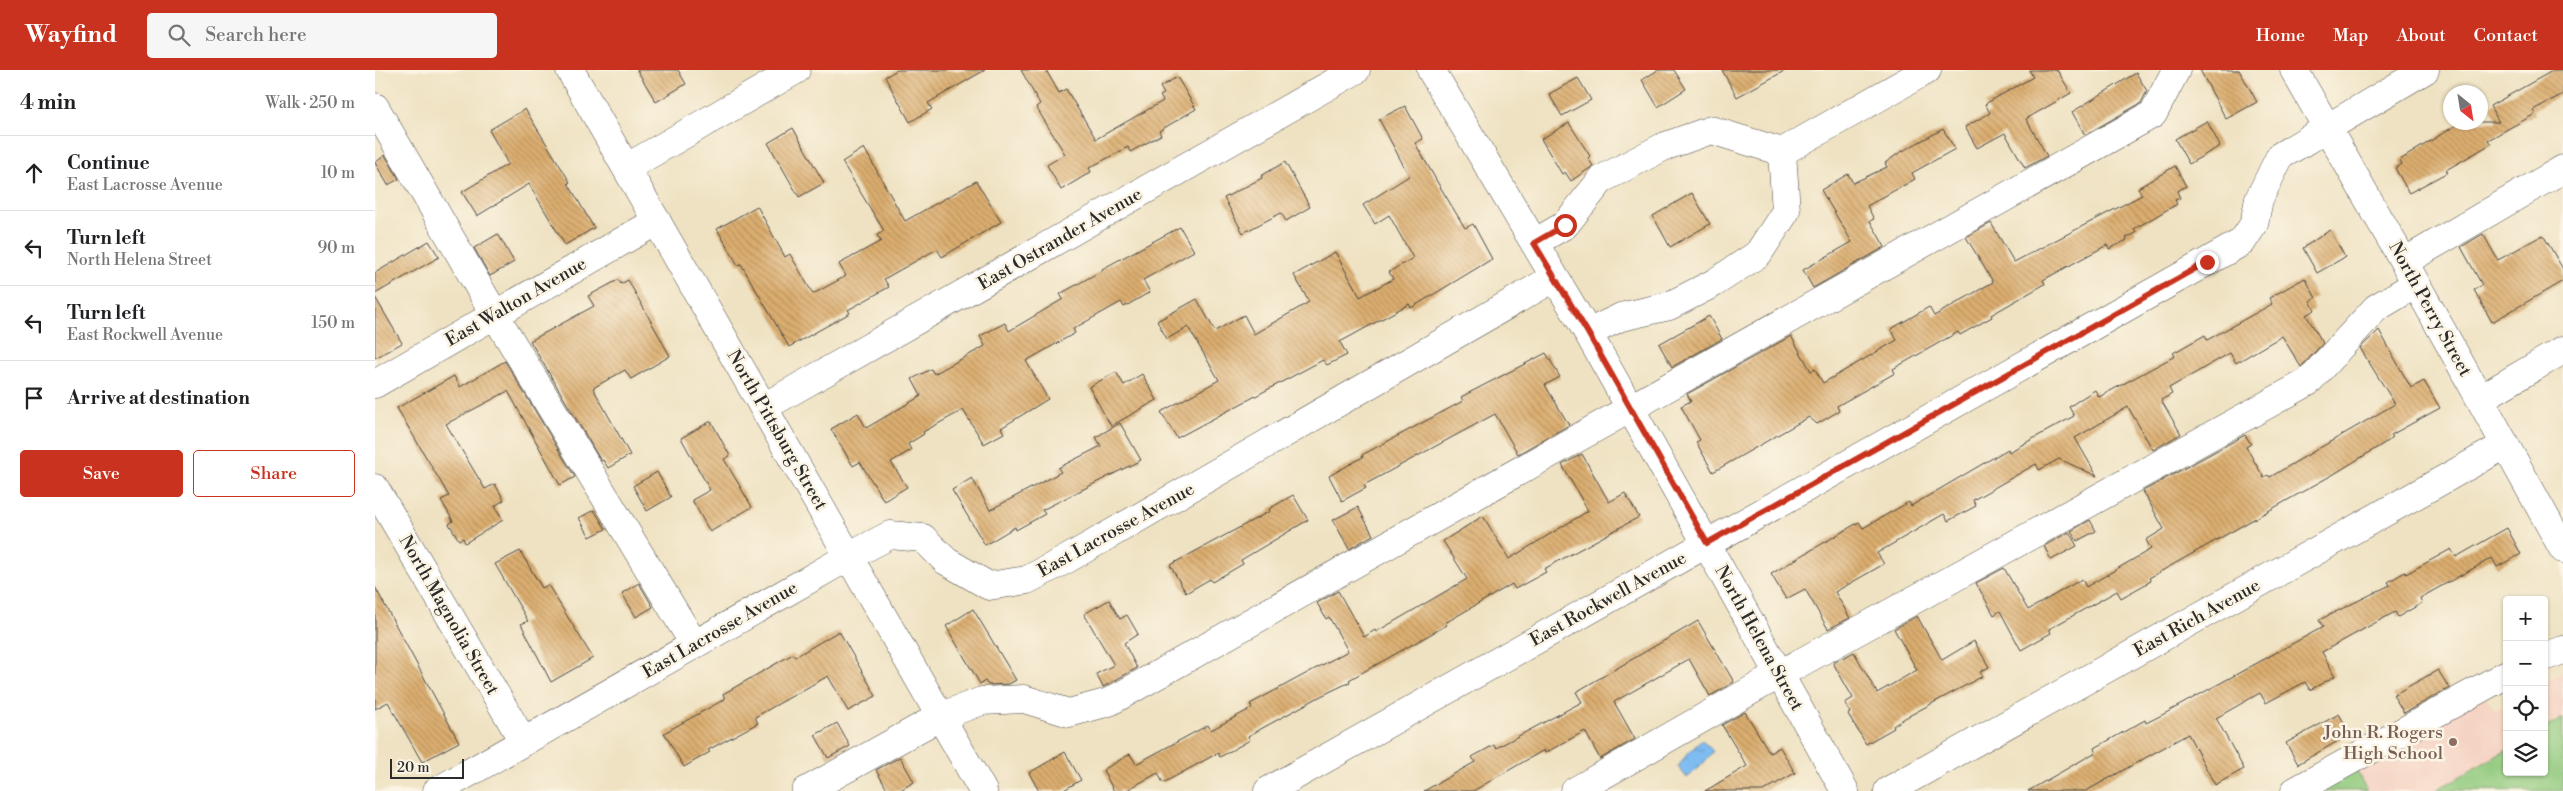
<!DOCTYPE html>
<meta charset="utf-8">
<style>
body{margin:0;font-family:"Libre Bodoni",serif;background:#f6f6f6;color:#202124}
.controls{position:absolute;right:15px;bottom:15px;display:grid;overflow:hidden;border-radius:5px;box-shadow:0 1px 4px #0004}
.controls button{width:45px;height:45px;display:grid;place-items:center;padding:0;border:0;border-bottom:1px solid #e0e0e0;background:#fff;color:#202124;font:25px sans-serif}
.compass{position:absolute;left:2068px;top:15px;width:45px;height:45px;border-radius:50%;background:#fff;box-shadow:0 1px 4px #0004;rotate:150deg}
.scale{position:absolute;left:15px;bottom:12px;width:74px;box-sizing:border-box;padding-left:5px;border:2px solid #2b2b2b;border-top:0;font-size:14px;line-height:18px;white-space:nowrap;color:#2b2b2b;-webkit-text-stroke:4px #fcf5e5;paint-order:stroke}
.stop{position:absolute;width:15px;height:15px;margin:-11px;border:4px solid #c8321e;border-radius:50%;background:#fff}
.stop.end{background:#c8321e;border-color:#fff;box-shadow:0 1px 5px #0008}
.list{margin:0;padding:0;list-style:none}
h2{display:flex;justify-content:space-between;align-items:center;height:65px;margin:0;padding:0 20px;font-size:21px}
h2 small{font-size:16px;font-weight:400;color:#757577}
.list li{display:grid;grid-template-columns:32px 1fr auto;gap:15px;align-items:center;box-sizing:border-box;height:75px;padding:0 20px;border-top:1px solid #e0e0e0}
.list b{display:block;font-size:19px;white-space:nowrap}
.list p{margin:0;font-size:16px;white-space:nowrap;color:#757577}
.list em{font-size:16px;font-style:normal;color:#757577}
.actions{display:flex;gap:10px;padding:15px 20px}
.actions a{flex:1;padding:11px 0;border:1px solid #c8321e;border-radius:5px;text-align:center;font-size:18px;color:#c8321e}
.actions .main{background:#c8321e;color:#fff}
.icon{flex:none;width:28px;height:28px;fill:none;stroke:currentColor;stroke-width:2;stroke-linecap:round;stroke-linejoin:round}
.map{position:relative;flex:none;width:2188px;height:721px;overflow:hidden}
header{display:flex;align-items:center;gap:30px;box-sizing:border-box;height:70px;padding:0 25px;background:#c8321e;color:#fff}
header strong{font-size:24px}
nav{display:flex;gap:28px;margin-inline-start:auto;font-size:18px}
.search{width:350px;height:45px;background:#f6f6f6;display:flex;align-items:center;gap:12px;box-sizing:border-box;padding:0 18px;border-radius:5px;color:#757577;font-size:19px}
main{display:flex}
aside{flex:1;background:#fff}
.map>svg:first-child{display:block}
.built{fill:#f5d2c2}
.pitch{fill:#91ca7e;stroke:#5e7a54}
.water{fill:url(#water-ripples);stroke:#54748e}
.building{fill:url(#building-back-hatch)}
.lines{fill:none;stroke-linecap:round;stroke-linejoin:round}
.minor-casing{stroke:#484642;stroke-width:29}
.minor{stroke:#fff;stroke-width:28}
.route{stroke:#c8321e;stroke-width:6}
.education-dot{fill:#8d6e63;stroke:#fcf5e5;stroke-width:2}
.labels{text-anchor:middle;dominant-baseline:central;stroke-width:5;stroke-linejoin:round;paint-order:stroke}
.street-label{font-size:18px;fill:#2b2b2b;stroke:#fcf5e5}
.education-label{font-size:18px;fill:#785e54;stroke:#fcf5e5;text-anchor:end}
</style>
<header>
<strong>Wayfind</strong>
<div class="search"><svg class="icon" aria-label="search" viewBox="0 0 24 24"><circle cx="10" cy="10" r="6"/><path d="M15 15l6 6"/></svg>Search here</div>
<nav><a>Home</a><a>Map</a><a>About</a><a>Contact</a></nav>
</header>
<main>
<aside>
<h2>4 min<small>Walk · 250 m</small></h2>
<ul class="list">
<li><svg class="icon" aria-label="ahead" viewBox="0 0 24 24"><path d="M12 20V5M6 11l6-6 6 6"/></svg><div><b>Continue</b><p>East Lacrosse Avenue</p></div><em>10 m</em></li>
<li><svg class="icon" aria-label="left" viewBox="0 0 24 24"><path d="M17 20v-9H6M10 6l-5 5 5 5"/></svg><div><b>Turn left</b><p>North Helena Street</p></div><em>90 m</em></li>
<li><svg class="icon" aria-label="left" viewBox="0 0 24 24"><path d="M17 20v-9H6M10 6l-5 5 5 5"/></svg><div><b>Turn left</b><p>East Rockwell Avenue</p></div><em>150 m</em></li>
<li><svg class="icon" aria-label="arrive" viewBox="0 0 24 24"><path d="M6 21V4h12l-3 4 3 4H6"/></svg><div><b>Arrive at destination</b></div></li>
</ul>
<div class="actions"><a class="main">Save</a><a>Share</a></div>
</aside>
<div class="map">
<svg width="2188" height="721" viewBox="0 0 2188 721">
<defs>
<pattern id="water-ripples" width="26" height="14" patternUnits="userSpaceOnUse" patternTransform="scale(1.25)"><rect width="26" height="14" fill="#7ebcf2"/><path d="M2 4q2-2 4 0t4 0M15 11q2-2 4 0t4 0" fill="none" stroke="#6799c4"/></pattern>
<pattern id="building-back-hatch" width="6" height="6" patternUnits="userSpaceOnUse" patternTransform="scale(1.25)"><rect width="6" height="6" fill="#dcae70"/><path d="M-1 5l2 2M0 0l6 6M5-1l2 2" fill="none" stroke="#b38e5c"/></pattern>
</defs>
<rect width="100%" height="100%" fill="#fcf5e5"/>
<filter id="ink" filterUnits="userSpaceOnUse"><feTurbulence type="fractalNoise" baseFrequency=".02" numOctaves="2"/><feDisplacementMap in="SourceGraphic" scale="10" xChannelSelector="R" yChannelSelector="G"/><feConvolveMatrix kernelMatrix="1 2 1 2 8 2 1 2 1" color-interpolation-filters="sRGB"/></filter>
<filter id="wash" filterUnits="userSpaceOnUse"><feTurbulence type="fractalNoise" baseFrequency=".0096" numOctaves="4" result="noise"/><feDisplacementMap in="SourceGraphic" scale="20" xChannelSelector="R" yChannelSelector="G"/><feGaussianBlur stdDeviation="1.12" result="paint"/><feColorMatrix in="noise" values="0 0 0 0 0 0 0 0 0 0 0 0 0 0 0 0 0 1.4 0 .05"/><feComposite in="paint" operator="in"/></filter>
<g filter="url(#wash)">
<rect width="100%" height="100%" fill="#efe2c2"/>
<path class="built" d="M2188,603V721H1937L2109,624L2120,641L2132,634V702H2169V613Z"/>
<path class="pitch" d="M2188,648V721L2061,720L2132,680V702H2169V659Z
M1980,698L1992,721H1939Z"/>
<path class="water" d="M1327,670L1338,681L1327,695L1312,708L1303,697L1313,683Z"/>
<g id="blocks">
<path class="building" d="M262,0H303L311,14L281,32Z
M522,0H610L553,33L557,39L535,52L510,7Z
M646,0H671L684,23L691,19L721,69L788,31L785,26L789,24L785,17L802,7L821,39L784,61L786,65L755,82L753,77L714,98L716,102L686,120L672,95L690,84L661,37L665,34Z
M1283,0H1299L1311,19L1283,37L1267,10Z
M1347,0H1411L1362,27Z
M1654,0H1682L1696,23L1651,49L1672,86L1650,98L1630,63L1602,78L1590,57L1615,43L1610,34L1658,7Z
M1825,0H1864L1882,32L1851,49Z
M2179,0H2188V24L2158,40L2160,44L2113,70L2116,74L2071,100L2073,102L2034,123L2020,98L2027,94L2025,90L2086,52H2124L2115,36Z
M1761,3L1772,21L1766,33L1710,65L1697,42Z
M1203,8L1216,30L1187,46L1174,24Z
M1030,36L1048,69L1040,73L1064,115L1090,158L1098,154L1117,189L1036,238L1034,234L965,272L972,285L952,295L948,290L802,368L786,342L844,310L813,257L792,269L782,251L822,229L840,261L869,245L879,264L934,232L919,205L960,182L985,227L1018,209L1014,202L1038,188L1014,145L1000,154L988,135L1034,106L1004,49Z
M150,39L195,112L193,113L219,158L190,175L154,114L102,146L87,122L133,94L114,60Z
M1832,51L1845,76L1814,94L1800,69Z
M1194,53L1215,86L1213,88L1218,96L1196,111L1190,102L1187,104L1166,69Z
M418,58L449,113L424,127L393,73Z
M1568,59L1580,79L1537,103L1540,109L1492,136L1499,149L1495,151L1510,177L1438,218L1428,200L1477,172L1446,120L1473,104L1478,113L1512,97L1510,93L1524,83Z
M489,78L530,151L601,111L626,152L567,187L562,179L509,209L514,217L473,240L475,243L414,277L366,194L363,195L342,159L382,136L410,187L415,184L438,224L471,206L464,194L506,171L502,165L509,161L467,92Z
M10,85L24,109L13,115L0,93Z
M910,92L935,137L911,151L906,143L868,163L849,128L887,108L886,106Z
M1800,96L1811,116L1802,121L1805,128L1800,130L1802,134L1759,159L1761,163L1751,168L1752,170L1734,179L1732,175L1668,210L1670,214L1616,245L1617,247L1585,265L1583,262L1518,299L1520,303L1462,336L1464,341L1442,354L1434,347L1338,402L1321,372L1325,370L1306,336L1316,331L1312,324L1416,266L1436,301L1440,299L1448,313L1522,270L1516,259L1554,237L1559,246L1618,212L1591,167L1616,153L1639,192L1767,125L1763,118Z
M1317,123L1335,154L1295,177L1278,146Z
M805,157L819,181L768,210L775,222L749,237L746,232L698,259L700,263L651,291L673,329L626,358L629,363L609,374L588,340L548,362L549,364L533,374L536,380L516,392L532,417L509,431L485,392L478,396L456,359L483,343L491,358L546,326L537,309L556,299L559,304L610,276L605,266L630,253L634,261L688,229L685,224L728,200L727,199Z
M1955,160L1970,187L1942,203L1928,178Z
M123,164L139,192L115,206L99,178Z
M2108,164L2123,190L2168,165L2188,199V211L2117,252L2099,220L2107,215L2086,177Z
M54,171L64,187L0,224V203Z
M1930,208L1941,228L1935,231L1940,240L1931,245L1948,273L1926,297L1907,266L1861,293L1855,283L1794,318L1797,324L1786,330L1806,364L1778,380L1753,337L1700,368L1722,406L1684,389L1664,400L1661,394L1598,430L1601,436L1573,451L1569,444L1502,483L1509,494L1460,522L1475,548L1453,559L1430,519L1411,529L1396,504L1484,452L1488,458L1534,432L1536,436L1633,379L1634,382L1699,346L1694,337L1704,330L1720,320L1724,327L1800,286L1798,283L1830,265L1832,270L1897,234L1894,228Z
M243,210L246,214L253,210L295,286L256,309L250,300L218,318L255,385L233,398L228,390L226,391L155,271L219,236L213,226Z
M0,227L27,273L0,288Z
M1334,246L1347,269L1297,297L1284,274Z
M2004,260L2036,318L2049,311L2065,338L2016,365L2018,367L2008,374L1959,404L1774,508L1776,511L1746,528L1742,521L1674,559L1676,563L1646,580L1625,541L1619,545L1601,513L1629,498L1653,540L1707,509L1711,517L1776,479L1771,470L1789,459L1768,421L1870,365L1876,374L1871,377L1889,408L1893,405L1895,407L2020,334L1985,278Z
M1171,283L1185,307L1170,315L1194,355L1143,384L1120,344L989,415L991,418L967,431L954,406L988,387L987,385L1088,331L1086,327Z
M130,291L200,407L185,415L133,321L71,354L110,419L120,414L129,430L120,436L128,450L90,473L88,468L84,470L74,454L78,451L66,430L74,426L22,338L79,306L85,317Z
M741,302L749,315L767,304L782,330L736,356L714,317Z
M336,351L355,386L349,389L377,437L335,462L317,430L335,420L306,368Z
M745,353L766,390L667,440L670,444L641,460L640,457L610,475L577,420L597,408L615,440L686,402L683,398L726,376L721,367Z
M1207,384L1234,432L1250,423L1264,447L1169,499L1171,502L1140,519L1137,514L1070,553L1072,555L974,610L975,612L946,626L873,666L875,670L845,687L843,683L788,713L783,703L750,721H739L728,700L755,684L761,694L833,655L836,660L877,638L875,634L973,581L954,547L951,549L942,533L963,521L989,567L1000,560L1001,562L1092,509L1068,471L1108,446L1134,489L1213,441L1187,395Z
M282,402L296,427L272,441L258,416Z
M918,425L933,450L866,490L868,494L837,512L835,509L811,523L795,495L895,441L894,439Z
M983,437L998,465L974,479L958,450Z
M219,440L231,459L215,467L204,448Z
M1715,450L1721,461L1702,471L1696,461Z
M2132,458L2146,484L2122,497L2117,488L2045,528L2047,533L2023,547L2020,542L1947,582L1960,606L1935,620L1930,612L1891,633L1885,623L1841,648L1869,699L1840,715L1813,664L1711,721H1653L1721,682L1720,678L1770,650L1771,653L1787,645L1948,557L1944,550L2015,515L2013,512L2030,502L2031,504L2076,479L2081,487Z
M1694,462L1702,476L1676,490L1669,476Z
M145,481L167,518L173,515L218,588L176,612L146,554L153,551L120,494Z
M264,513L278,537L261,547L247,523Z
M0,517L84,672L47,692L13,632L0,639Z
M734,530L745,549L752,545L763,564L749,573L762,598L728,617L721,604L739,595L709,544Z
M598,539L641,610L634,614L613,615L610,611L605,614L571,556Z
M1542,546L1567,590L1599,571L1614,597L1605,602L1608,606L1530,648L1518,656L1519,658L1491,674L1473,644L1475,643L1470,633L1478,628L1458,593L1479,582L1502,623L1542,600L1519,559Z
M1323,551L1359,612L1335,626L1314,589L1239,632L1260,669L1225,689L1210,661L1170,683L1169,680L1098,721H1049L1100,692L1097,687L1119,675L1121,678L1207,632L1201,622Z
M464,561L501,626L473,641L453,606L380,647L383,653L333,680L335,682L309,697L289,663L350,629L348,624L418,584L420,587Z
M2063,600L2074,618L2029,643L2018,625Z
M1370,642L1395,683L1405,677L1420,703L1388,721H1330L1372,696L1347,655Z
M1964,644L1975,664L1923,694L1911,673Z
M462,653L475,676L453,688L440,665Z
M690,682L706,710L687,721H664L654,703Z
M525,687L539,712L524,721H513L501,700Z"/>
</g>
</g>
<g filter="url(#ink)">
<use href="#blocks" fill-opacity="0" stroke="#484642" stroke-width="1"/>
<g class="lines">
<defs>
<path id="minor" d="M195,0L608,721
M1056,0L1213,263L1470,721
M1919,0L2029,192L2188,479
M0,37L120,245L319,574
M251,98L421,0
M1159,173L1190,155L1227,109L1288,77L1336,60L1407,82L1552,0
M2029,192L2188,99
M1213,263L1246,247L1294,236L1339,213L1383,184L1411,141L1407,82
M0,314L282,151
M2105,329L2188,280
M389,337L981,0
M0,418L148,671
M2169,587L2188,580
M62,721L475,486L515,465L548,468L571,491L614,516L652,510L692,489L1179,208
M431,721L566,646L607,631L649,629L694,643L734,632L1778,44L1801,0
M893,721L1867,172L1879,154L1884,129L1905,86L2050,0
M1200,721L1405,604L1933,312L2001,238L2041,214
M1513,721L2130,375
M1920,721L2132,604"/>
</defs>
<use href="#minor" class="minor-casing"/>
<use href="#minor" class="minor"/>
</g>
</g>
<g class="lines" filter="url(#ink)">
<path class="route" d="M1190,155L1159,173L1213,263L1332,473L1832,192"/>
</g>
<circle class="education-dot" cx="2078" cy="672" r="5"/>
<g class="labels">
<g class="street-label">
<text transform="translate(685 169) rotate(-30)">East Ostrander Avenue</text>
<text transform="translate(141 232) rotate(-30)">East Walton Avenue</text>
<text transform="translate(2055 239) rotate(61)">North Perry Street</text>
<text transform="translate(402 360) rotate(60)">North Pittsburg Street</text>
<text transform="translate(741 460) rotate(-29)">East Lacrosse Avenue</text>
<text transform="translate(1233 529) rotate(-29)">East Rockwell Avenue</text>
<text transform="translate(74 545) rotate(60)">North Magnolia Street</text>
<text transform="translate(1822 548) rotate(-29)">East Rich Avenue</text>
<text transform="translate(345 560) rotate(-30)">East Lacrosse Avenue</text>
<text transform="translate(1384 568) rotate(61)">North Helena Street</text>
</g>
<g class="education-label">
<text x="2068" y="662">John R. Rogers<tspan x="2068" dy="21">High School</tspan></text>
</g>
</g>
</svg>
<div class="controls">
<button>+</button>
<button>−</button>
<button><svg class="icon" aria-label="locate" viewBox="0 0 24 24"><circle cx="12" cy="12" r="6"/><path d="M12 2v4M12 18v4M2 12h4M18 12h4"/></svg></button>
<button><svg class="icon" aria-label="layers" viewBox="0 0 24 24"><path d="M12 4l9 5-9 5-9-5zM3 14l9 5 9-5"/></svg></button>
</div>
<svg class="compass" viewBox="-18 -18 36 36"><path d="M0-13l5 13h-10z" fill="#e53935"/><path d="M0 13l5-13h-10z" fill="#757577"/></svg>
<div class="scale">20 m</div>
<div class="stop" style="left:1190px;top:155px"></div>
<div class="stop end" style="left:1832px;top:192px"></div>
</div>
</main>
